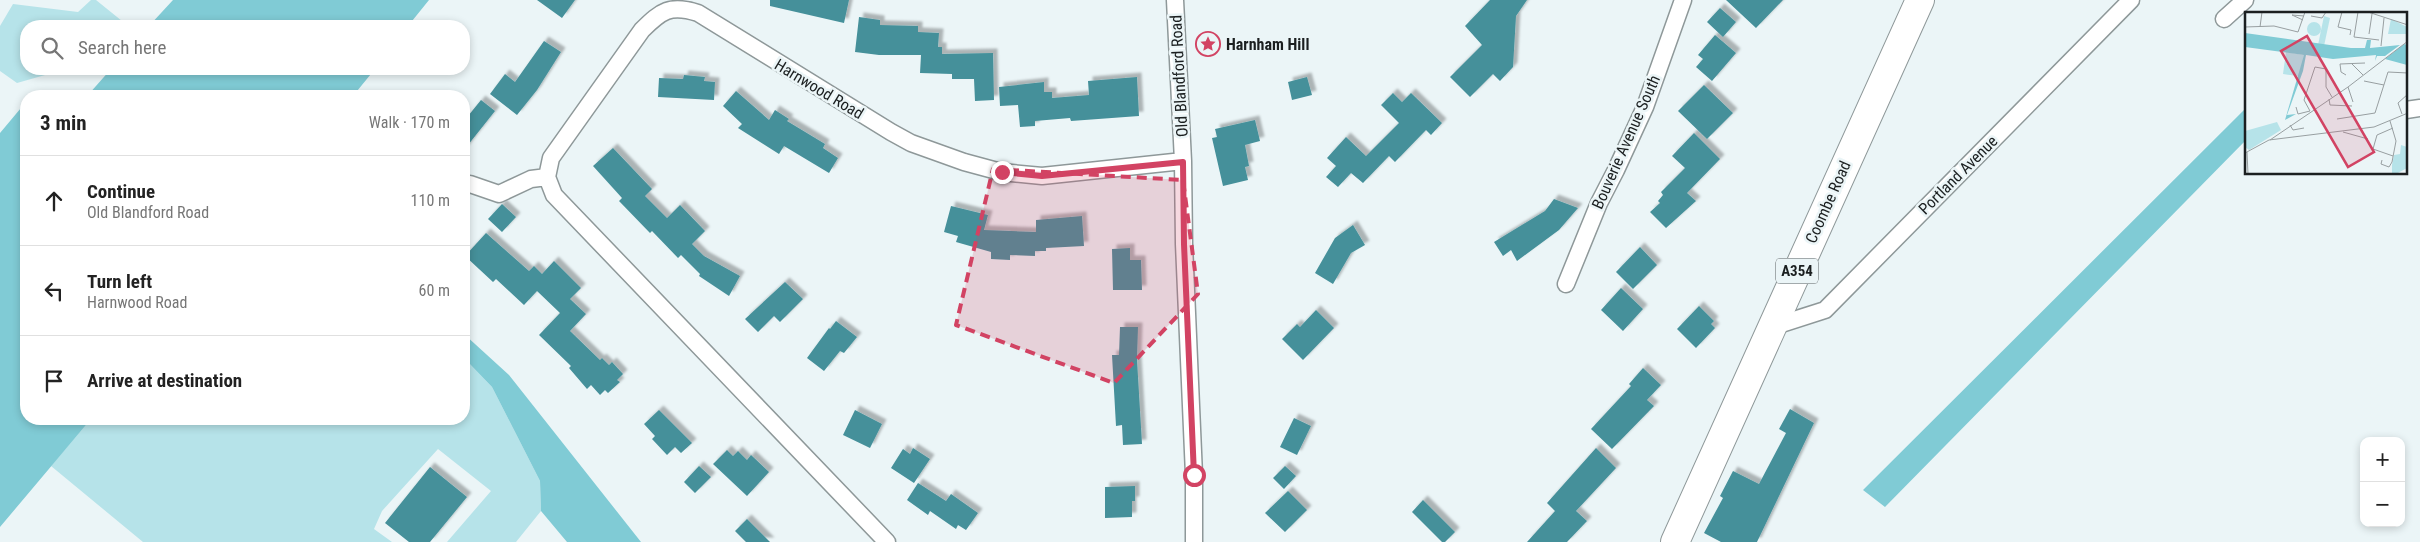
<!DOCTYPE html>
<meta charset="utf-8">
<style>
body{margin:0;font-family:"Roboto Condensed",sans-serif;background:#f6f6f6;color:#222}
.controls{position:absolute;right:15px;bottom:15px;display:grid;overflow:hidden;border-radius:10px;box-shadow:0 2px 8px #0003}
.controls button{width:45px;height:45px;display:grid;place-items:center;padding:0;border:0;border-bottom:1px solid #e0e0e0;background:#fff;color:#222;font:25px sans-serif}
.stop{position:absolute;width:15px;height:15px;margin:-11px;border:4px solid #d24363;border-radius:50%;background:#fff}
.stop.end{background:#d24363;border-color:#fff;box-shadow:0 1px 5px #0008}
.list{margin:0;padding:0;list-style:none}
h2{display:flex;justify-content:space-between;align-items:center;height:65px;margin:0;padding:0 20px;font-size:21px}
h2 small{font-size:16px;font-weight:400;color:#767676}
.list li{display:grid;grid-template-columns:32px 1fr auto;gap:15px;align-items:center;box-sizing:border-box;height:90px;padding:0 20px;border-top:1px solid #e0e0e0}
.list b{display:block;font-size:19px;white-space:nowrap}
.list p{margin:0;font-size:16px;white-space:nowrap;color:#767676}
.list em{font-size:16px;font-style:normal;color:#767676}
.icon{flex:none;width:28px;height:28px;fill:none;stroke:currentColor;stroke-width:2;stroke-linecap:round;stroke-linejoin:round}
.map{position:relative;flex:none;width:2420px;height:542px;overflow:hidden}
.search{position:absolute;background:#fff;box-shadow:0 2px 8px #0003;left:20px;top:20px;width:450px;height:55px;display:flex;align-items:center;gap:12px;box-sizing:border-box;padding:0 18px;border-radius:20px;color:#767676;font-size:19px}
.panel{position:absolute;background:#fff;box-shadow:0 2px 8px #0003;left:20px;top:90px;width:450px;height:335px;border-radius:20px}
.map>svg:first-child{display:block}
.green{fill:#b6e3e9}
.forest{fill:#80cbd5}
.building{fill:#45909a;filter:url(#shadow)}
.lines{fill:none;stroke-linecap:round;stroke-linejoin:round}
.street-casing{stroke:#8e9899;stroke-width:19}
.highway-casing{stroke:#8e9899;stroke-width:30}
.street{stroke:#fff;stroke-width:16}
.highway{stroke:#fff;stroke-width:28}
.route{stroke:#d24363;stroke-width:6}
.marked{fill:#d24363;fill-opacity:0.2;stroke:#d24363;stroke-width:4;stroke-dasharray:10 6;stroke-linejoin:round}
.labels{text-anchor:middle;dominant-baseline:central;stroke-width:5;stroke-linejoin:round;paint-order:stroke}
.shield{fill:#ebf5f7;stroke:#595f60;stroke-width:1}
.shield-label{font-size:15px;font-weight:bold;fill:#1b1f20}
.poi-label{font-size:16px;font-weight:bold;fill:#1b1f20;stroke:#ebf5f7;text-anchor:start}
.street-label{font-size:16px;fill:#1b1f20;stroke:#ebf5f7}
.inset-road{fill:none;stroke:#989fa1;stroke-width:1}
.view{fill:#d24363;fill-opacity:0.15;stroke:#d24363;stroke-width:2.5}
.inset-edge{fill:none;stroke:#1b1f20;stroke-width:2.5}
</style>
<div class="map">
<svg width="2420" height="542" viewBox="0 0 2420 542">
<defs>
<filter id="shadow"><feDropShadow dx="4.5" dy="-4.5" stdDeviation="1" flood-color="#0004"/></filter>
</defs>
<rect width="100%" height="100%" fill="#ebf5f7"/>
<path class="green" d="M91,0H96L122,21L117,26H26V69H66L17,83L0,71V26L13,4L78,12Z
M464,358L492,387L540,481L541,511L516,542H447L491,491L438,449L382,511L374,529L392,542H143L51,466L91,419H464Z"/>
<path class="forest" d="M173,0H429L408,26H149Z
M111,69H375L353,96H75L88,95Z
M26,102V419H91L0,527V133Z
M2246,108V140L1885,507L1863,490Z
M464,334L509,375L641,542H567L541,511L540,481L492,387L464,358Z"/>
<path class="building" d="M537,0H575L562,18Z
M770,0H849L844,23L770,6Z
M1490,0H1527L1516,16L1513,67L1500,81L1493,74L1470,97L1450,77L1482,45L1465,26Z
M1726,0H1783L1756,28Z
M1720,8L1736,22L1723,37L1707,22Z
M859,17L880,20V25L918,26V32L939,33L938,47H942V54L993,53L994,100L975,101L974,79H952V74L920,73L921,55H879L855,52Z
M1715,35L1736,53L1712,81L1696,67L1703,59L1698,55Z
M544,41L561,52L537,90L517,115L490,94L505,74L515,82Z
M684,75L705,77L704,81L715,82L714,100L658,97L659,78L683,79Z
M1137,77L1139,116L1071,121L1070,118L1035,121V126L1020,127L1018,105L1000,106L999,87L1044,82V92H1052V98L1089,95L1088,81Z
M1307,77L1312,95L1292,100L1288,82Z
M1704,85L1733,113L1707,139L1678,111Z
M736,91L769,120L775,110L789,119L787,121L825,144L823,148L838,158L829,173L784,146L779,154L738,128L742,124L723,106Z
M1393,93L1402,102L1411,93L1442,123L1431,135L1426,130L1395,162L1389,156L1363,183L1351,173L1338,187L1326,177L1336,166L1327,158L1346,137L1366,156L1399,123L1381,105Z
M481,100L495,111L464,150V121Z
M1255,120L1260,141L1245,145L1249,166L1245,167L1248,180L1223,186L1212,138L1217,137L1215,129Z
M1694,133L1720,159L1687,193L1696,201L1666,228L1650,212L1660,203L1658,201L1663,195L1661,192L1685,168L1672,156Z
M613,148L652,189L645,196L667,218L680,205L705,231L692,244L704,256L740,276L729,296L699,276L700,274L681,255L678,258L652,231L650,233L619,201L622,198L593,166Z
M1554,199L1578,208L1559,230L1517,261L1511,250L1503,256L1494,242L1545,211Z
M502,204L516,217L502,232L488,219Z
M951,206L988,215L984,230L1036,232V220L1082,216L1084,246L1046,248V251H1035V256L1010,255V260L991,259V252L956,242L958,236L944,232Z
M1353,225L1365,245L1351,253L1333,284L1315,273L1335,238Z
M486,233L529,271L534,266L542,274L554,261L581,288L570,299L586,314L570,331L600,360L602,358L609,365L612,362L623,374L617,380L620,382L608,393L605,390L600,395L591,385L587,389L569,368L571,366L539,335L560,313L537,291L524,305L496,279L493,282L465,256Z
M1640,247L1657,265L1633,289L1616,272Z
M1130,248V260H1141L1142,290H1113L1112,249Z
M785,282L803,299L780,322L774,316L758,332L745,319Z
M1621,288L1643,309L1623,331L1601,310Z
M1699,306L1714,321L1711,324L1715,328L1696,348L1677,329Z
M1316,310L1334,328L1303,360L1282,339L1297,324L1300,327Z
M836,321L857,337L844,353L840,351L824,371L807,358L829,328L830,329Z
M1120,327H1138L1137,360L1142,444L1123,445L1122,425L1116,426L1112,355H1119Z
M1643,368L1661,385L1647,400L1654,406L1612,449L1591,429L1631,386L1629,384Z
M1790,409L1814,423L1757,542H1721L1704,533L1723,498L1720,496L1733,471L1759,484L1786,433L1779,429Z
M659,410L692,443L681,453L675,447L667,455L652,439L655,436L644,424Z
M855,410L882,424L870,448L843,435Z
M1294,418L1311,426L1297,455L1280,447Z
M913,448L930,459L914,483L891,468L903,449L910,454Z
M1596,448L1616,468L1576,511L1587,521L1567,542H1527L1555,511L1547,503Z
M727,450L733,456L738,451L747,460L751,455L769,472L747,496L713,464Z
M699,466L711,477L695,493L684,482Z
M1285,466L1296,476L1284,489L1273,478Z
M430,467L467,497L430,542H409L385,523Z
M918,483L946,501L951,494L978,513L966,530L958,525L956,529L930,511L928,515L907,500Z
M1135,486V501H1132V517L1105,518V487Z
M1288,491L1307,510L1285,532L1265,513Z
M1423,500L1455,532L1445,542H1442L1412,512Z
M747,519L770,542H746L735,531Z"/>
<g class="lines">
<defs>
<path id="street" d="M1175,0L1183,161L1184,244L1194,475V542
M2224,19L2245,0
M2406,110L2420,108
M464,186L470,184L499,194L531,179L547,177
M1566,284L1599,203L1616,170L1645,107L1683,0
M1772,327L1825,310L2131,0
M887,542L554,195L547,177L551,158L642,30C661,11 670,4 698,13L891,132L911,143L964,162L1001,172L1042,176L1183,161"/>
<path id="highway" d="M1675,542L1920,0"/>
</defs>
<use href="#street" class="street-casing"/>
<use href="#highway" class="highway-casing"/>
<use href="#street" class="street"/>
<use href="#highway" class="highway"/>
</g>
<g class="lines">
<path class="route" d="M1002,172L1042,176L1183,162L1184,244L1194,475"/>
</g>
<path class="marked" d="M993,169L1183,180L1198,294L1114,383L956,325Z"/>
<defs>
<symbol id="sight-ring" viewBox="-11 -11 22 22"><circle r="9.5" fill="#ebf5f7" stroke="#d24363" stroke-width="1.5"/><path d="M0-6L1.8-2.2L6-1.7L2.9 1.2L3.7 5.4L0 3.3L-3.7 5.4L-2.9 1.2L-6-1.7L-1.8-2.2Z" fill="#d24363"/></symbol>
</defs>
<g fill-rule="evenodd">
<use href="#sight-ring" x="1194" y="30" width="28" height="28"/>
</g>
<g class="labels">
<rect class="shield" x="1776" y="258.5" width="42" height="25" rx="4"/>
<g class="shield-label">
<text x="1797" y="271">A354</text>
</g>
<g class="poi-label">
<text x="1226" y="44">Harnham Hill</text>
</g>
<g class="street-label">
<text transform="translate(1179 76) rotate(-93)">Old Blandford Road</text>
<text transform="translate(819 89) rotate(31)">Harnwood Road</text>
<text transform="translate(1626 142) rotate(-66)">Bouverie Avenue South</text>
<text transform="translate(1958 175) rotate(-45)">Portland Avenue</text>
<text transform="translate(1828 202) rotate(-66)">Coombe Road</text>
</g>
</g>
<g transform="translate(2245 12)">
<rect width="162" height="162" fill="#ebf5f7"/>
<path d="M79,4L85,6L79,34L73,33ZM146,7L162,15V22H143ZM62 17a7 7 0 1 1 14 0a7 7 0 1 1-14 0ZM41,40L59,43L57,59L53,64L38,62ZM32,110L36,118L4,138L0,135V119ZM156,133L162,135V156L151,162L147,161V153L149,143L155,142Z" fill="#b6e3e9"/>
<path d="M0,21L106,36H120L122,28H126L125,36L155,33L140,44H132L130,49L131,43L88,47L61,43L58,59L42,103L51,102L40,108L59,43L0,35ZM159,32L162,33V53L140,47Z" fill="#80cbd5"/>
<path class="inset-road" d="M97,0L93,15L106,18L105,23M113,0L109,25L134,28M123,0L163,13M66,4L77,6L81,0M58,8L47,3L59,4M29,14L53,20L60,0M0,15L29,14M15,15L17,0M124,22L127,2M136,34L139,6M107,52L118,63M101,63L96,60L95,52L120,51M119,69L139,73M103,75L108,90M84,87L85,93L107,94M51,95L53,102L65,99L59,88L70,55L81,57V75L87,85M157,102L153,91L163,82M92,107L130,101L143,60L163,61M45,113L48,118L59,116M148,116L132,123L128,137L148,144M98,120L123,127M25,128L103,75L163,29M2,140L3,162M0,141L24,128L129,115L163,101M137,148L136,152L144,155L147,150L151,129L145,109"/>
<path class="view" d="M62,24L129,140L103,155L36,39Z"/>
<rect width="162" height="162" class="inset-edge"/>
</g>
</svg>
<div class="controls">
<button>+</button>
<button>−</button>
</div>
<div class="stop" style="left:1194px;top:475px"></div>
<div class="stop end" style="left:1002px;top:172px"></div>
<div class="search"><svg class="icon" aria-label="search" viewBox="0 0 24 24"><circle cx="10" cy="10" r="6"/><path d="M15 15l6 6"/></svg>Search here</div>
<section class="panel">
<h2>3 min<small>Walk · 170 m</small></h2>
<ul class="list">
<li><svg class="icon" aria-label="ahead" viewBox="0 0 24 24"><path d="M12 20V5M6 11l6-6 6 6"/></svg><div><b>Continue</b><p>Old Blandford Road</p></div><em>110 m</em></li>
<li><svg class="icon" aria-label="left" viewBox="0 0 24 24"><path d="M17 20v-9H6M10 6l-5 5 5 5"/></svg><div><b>Turn left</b><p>Harnwood Road</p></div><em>60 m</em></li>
<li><svg class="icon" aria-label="arrive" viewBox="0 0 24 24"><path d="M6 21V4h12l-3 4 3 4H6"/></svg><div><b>Arrive at destination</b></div></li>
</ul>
</section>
</div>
